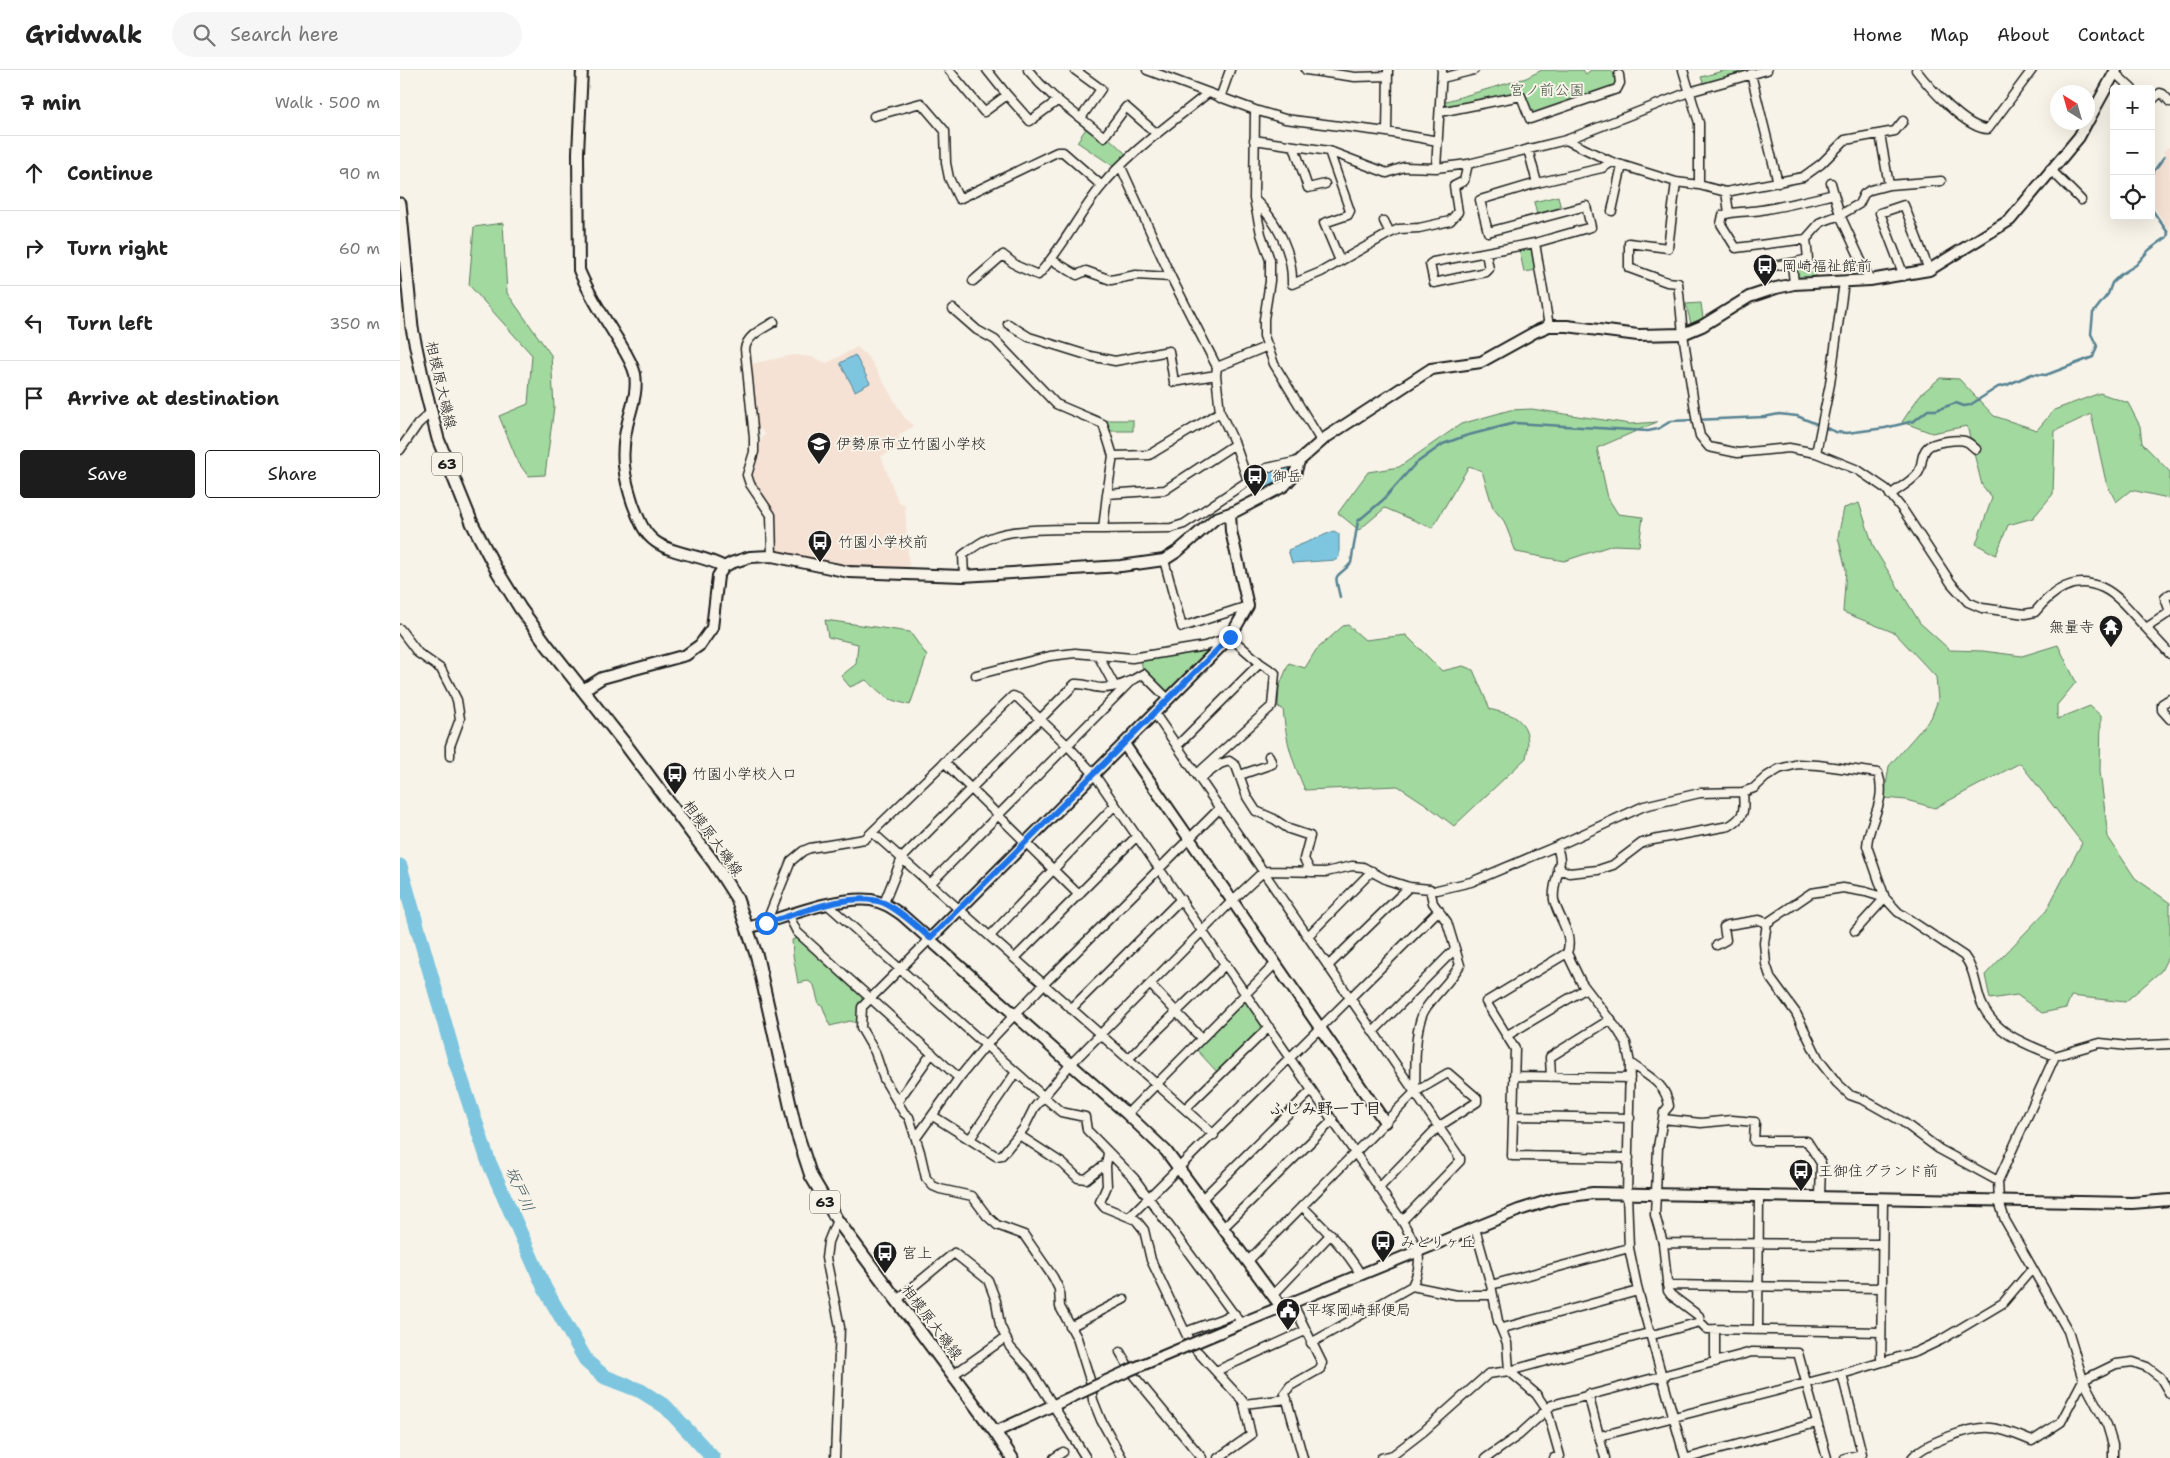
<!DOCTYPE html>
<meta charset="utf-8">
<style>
body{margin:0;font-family:"Shantell Sans","Klee One",sans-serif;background:#f6f6f6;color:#222}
.controls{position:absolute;right:15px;top:15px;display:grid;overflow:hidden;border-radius:5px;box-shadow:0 5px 20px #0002}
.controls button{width:45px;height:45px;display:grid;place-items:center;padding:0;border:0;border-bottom:1px solid #e0e0e0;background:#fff;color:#222;font:25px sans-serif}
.compass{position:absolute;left:1650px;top:15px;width:45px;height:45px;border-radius:50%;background:#fff;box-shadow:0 5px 20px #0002;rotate:323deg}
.stop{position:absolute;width:15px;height:15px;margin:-11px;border:4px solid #1a73e8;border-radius:50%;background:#fff}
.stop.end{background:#1a73e8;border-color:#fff;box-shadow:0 1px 5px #0008}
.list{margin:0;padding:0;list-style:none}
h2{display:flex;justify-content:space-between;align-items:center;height:65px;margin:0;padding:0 20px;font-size:21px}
h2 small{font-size:16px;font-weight:400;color:#767676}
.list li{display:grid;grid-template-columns:32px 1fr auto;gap:15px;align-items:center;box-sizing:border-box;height:75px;padding:0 20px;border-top:1px solid #e0e0e0}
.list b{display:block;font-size:19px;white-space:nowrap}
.list em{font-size:16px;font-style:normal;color:#767676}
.actions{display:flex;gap:10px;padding:15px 20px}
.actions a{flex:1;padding:11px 0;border:1px solid #1c1c1c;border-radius:5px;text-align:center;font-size:18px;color:#1c1c1c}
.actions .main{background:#1c1c1c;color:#fff}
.icon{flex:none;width:28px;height:28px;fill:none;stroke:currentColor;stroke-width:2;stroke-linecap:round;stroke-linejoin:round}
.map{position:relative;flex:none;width:1770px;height:1388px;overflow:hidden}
header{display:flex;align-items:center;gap:30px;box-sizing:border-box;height:70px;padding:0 25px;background:#fff;border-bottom:1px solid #e0e0e0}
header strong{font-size:24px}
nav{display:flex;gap:28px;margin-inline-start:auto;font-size:18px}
.search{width:350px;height:45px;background:#f6f6f6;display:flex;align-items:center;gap:12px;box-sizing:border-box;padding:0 18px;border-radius:28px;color:#767676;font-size:19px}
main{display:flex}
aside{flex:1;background:#fff}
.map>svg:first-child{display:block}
.built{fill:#f6e2d5}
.green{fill:#a1d99f;stroke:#5e7a5e}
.water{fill:#7ec6df;stroke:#578291}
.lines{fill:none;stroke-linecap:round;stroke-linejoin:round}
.stream{stroke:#578291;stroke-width:2.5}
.river{stroke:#7ec6df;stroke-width:15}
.street-casing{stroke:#1c1c1c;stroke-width:11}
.secondary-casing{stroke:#1c1c1c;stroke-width:14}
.primary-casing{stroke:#1c1c1c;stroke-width:15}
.street{stroke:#f7f3e8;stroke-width:8}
.secondary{stroke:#f7f3e8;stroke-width:10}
.primary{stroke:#f7f3e8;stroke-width:11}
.secondary-bridge-casing{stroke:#1c1c1c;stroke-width:14;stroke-linecap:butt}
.secondary-bridge{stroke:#f7f3e8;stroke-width:10}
.route{stroke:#1a73e8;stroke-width:6}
.labels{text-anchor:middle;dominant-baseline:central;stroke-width:4;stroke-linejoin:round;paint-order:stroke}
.shield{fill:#f7f3e8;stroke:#5e5c59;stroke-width:1}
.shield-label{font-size:14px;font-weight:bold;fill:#1c1c1c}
.park-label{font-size:15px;fill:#445543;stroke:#f7f3e8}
.poi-label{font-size:15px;fill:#1c1c1c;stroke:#f7f3e8;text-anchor:start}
.street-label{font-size:15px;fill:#1c1c1c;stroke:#f7f3e8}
.neighbourhood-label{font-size:16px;font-weight:bold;fill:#1c1c1c;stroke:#f7f3e8}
.water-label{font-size:16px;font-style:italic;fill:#3e5860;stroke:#f7f3e8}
</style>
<header>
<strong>Gridwalk</strong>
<div class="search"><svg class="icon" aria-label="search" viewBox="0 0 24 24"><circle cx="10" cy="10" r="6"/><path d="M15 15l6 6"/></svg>Search here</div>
<nav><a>Home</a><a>Map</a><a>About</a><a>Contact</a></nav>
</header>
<main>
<aside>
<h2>7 min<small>Walk · 500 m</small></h2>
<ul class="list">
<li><svg class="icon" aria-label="ahead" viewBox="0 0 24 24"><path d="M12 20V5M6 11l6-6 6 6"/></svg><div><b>Continue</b></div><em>90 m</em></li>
<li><svg class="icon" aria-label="right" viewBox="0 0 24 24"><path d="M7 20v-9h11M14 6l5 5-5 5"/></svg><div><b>Turn right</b></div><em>60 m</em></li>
<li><svg class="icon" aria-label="left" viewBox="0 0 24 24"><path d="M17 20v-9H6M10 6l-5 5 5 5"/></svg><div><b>Turn left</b></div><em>350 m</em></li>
<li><svg class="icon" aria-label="arrive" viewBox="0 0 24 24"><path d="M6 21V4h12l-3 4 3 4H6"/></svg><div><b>Arrive at destination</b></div></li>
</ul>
<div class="actions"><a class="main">Save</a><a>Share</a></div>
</aside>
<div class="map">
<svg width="1770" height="1388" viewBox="0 0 1770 1388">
<rect width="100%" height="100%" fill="#f7f3e8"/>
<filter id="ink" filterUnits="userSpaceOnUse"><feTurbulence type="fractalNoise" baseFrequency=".02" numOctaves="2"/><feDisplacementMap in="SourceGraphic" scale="10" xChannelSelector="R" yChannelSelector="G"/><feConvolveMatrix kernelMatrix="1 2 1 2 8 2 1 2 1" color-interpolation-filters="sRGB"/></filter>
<g filter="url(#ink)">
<path class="built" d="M1770,76V168L1768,166L1769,160L1751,133V105L1766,86L1763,82Z
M457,277L470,289L504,347L514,356L500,364L499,367L501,378L481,386L498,431L505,436L509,498L447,497L377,481L374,478L373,444L351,409L362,367L365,364L354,353L350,294L394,285L412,287L427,293Z"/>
<path class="green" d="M1142,0H1183L1186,4L1191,0H1211L1217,9V15L1131,47L1123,27L1043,38V32L1126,8Z
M1326,0H1359L1304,15L1301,7Z
M687,57L708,67L727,85L716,98L677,72Z
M1158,126L1161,139L1137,145L1134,132Z
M103,153L107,223L151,285L154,337L145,405L128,406L118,392L99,346L128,334L132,285L69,215L74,157Z
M1132,176L1138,200L1124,202L1119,178Z
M1413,190L1417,209L1396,211V193Z
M1301,233L1303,248L1291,254L1286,234Z
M1540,308L1559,309L1594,346L1637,360L1654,340L1700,323L1728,333L1740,356L1742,373L1770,402V426L1768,428L1731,420L1716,432L1706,412L1691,344L1655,361L1653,424L1633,448L1608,455L1596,485L1576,474L1592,428L1582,415L1567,356L1532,363L1502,352L1520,325Z
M1132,339L1230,354L1257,352L1197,378L1208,428L1218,444L1243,447L1239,476L1213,475L1164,491L1116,482L1104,451L1093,438L1082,401L1069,396L1032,458L985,438L959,460L938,443L968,402L999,397L1061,354L1110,340Z
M708,350H733V361H710L705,351Z
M1459,433L1474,478L1520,553L1550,580L1583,581L1622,586L1658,575L1676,612L1657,635V649L1690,636L1701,646L1700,701L1708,767L1735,808L1770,833V883L1761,901L1725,932L1671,926L1666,938L1642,943L1617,925L1590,929L1585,905L1646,841L1682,773L1620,693L1535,738L1506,730L1484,728L1489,696L1531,648L1538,630L1536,607L1495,563L1443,542L1446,500L1438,467L1444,438Z
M425,550L510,562L527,586L510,635L488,629L466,610L450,617L441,606L456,594L458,574L428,567Z
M948,555L965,570L1006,565L1042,601L1063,596L1073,600L1090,639C1098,642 1110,643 1116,648C1130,658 1129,673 1126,688L1054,756L1024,733L998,716L905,720C892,690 886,672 883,639L878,637L879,617L889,593L905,598L916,580L943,556Z
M808,576L810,583L771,621L765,622L743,602L741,589Z
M397,868L466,928L456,953L450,951L430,956L422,935H419L414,915L408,911L398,913L393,885L392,870Z
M846,930L863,954V957L818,1003L796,979Z"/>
<path class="water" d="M455,285L470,313L455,321L440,293Z
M890,396L892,400L889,405L860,422L854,411L868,401Z
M934,461L939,464V487L936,490L892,493L888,480Z"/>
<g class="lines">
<path class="stream" d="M1751,105L1764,87
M940,527C933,498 936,511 951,493L958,451L983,430L1015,394L1043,374L1065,366L1115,353L1248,361L1258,359L1271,351L1364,347L1379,344L1397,346L1436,362L1447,363L1485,358L1514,351L1528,340H1536L1556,333L1564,336L1570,335L1598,317L1607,315L1632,304L1646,305L1693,287L1697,276L1691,264L1693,243L1708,224L1712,213L1720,205L1736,195L1749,180L1767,167L1768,163L1751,138"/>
<path class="river" d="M0,796L55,990L88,1090L145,1219L187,1292L205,1307L241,1321L266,1337L313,1388"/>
<defs>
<path id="street" d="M549,0L584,42L607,25L630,51L657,31
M587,0L607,25
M628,0C652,30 676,43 704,67L726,37L757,64
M675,0L701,19L681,48
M747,0L855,40L885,49L987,62L1038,71
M906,0L955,7L988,6
M1283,0L1299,53V115
M1516,0C1529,17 1566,59 1588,59L1632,0
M1715,3L1732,19
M1351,4L1378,113
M1042,8L1074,0
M820,28L830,0
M1751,31L1760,23L1763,24L1770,32
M1040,42L1121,26L1130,49L1217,19L1220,13L1219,5
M474,46L521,33L545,61L546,93L549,108L559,129L657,82H663L702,116
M987,62L988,0
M1480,64L1489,115
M854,70L929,81L987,103L1004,97L1036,98L1068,94L1166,70L1289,22L1367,0
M1166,70L1212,92L1276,112L1299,115L1326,122L1403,107L1421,94L1445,70L1495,61L1503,51
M894,76L908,118L925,114
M1128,79L1137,113L1080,130L1088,162L1186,136L1191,157L1135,173L1149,256
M929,81L950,141L948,145L924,153L940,191
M721,97L771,207L817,297L816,305
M1036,98L1042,0
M1650,99L1681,130
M1276,112L1268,178L1229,173V198L1267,212L1278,213L1283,264L1297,353L1300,366L1309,377L1338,383L1389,378L1416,383L1458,400L1486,419L1503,440L1551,513L1568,532L1582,538L1625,544L1635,542C1652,521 1674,504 1703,518C1720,526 1733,545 1746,558L1770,542L1765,528L1770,524
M1137,113L1202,98L1212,92
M1326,122L1329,143
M1434,124L1440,145L1470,210
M854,129L855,40
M1212,141L1222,95
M984,151L990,163
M1406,169L1336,178L1321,154L1323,145C1332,141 1350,142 1361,140C1386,136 1410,130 1434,124L1431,113
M1086,183L1089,199L1086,202L1034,213L1030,194L1033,192L1135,173
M652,190L677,205L686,201L711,210L736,205L771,207
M1373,196L1392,193
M1504,206L1480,143L1504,135L1529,200
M573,211L603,185L617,196L638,205C663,178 678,145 701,117C729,82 774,51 808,23
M1394,214L1392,193L1408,189L1406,169L1421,152L1440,145L1459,134L1464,124L1470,120L1489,115L1541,111
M553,239L577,260L595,270L656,334L703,354L713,386
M608,254L629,267L690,286L715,291L769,281L774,312L816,305L820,342L749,385L713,386L707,424L765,420L835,374L848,411L867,398L899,391
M817,297L868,276
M820,342L835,374
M921,371L874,294L864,266V249L870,211V190L861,164L854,129C877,151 893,182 892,214L921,202L990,163L999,159L1019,158L1050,151L1058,142L1054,116L1064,111L1068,94
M0,380L18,354L30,343
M1416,383L1430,314L1444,212
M707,424L703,459L771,458L784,454L848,411
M1490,425C1499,418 1511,412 1518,403C1523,396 1520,385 1527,378C1532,372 1560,368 1567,372C1570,373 1573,377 1576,379
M372,486L371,445L350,414L347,405L354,382V368L345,279C347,265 363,259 374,252
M764,490L782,557L848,536
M564,506L563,485C571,479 580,472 590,468C615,457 673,459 703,459
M1746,558L1770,584
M0,559L18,583L41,599L57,630L60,649L50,676V686
M699,587L714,615
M576,605L650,586L675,583L732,588L805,576L830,567L860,593L875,603L872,636L797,704
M1770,629L1762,634V640L1770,649
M755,644L1060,1088V1091L1002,1151
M777,676L860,593
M544,692L679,825
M840,705L872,694L869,686
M800,709L820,694L829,691L836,696L847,727L856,741L874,749L889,759L910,766L904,789L911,802
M473,763L814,1065
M1157,776C1158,780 1160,786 1160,791C1159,805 1152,816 1154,830C1158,848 1174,864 1167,883L1086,932L1115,979L1112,1086L1229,1088
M1158,798L1169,803L1198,800L1213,795L1242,773L1253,770L1329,756C1346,746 1344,740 1343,722
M530,814L731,611
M1037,820L1071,812L1157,776L1244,736L1300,723L1343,722L1354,718L1366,707L1379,699L1398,694L1418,695L1478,703C1488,732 1468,751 1467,776L1485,828L1455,861
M484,833L502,788L675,614C685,613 693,618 702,618C716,618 732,611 743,604L768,629
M428,835L661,1042L685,1047L687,1060L734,1108L841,1254
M389,846L397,862L559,1008
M366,853L391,791L403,781L410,778L465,769L613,626L618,628L667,675L694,704L1002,1151C1017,1177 1026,1187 1012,1216L911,1273
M590,866L715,735
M908,866L972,801
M530,869L462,937L461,958L475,982L484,1009L504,1043L509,1047L520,1082L526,1108L533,1116L540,1119L572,1126L587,1146L597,1155L624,1165L653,1207L659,1219L660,1237L677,1268L690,1310L693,1330L701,1350L722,1388
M1317,875L1326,870L1324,857L1328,855L1359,850L1367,853
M1167,883L1181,912L1217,959L1226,973L1230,993L1227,1124L1229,1178L1238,1221L1285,1388
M615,888L737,766
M928,896L1009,817
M750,914L802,969
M671,939L781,829
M973,962L1055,879
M1106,966L1185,919
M728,989L826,894
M1230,993C1247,1006 1266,1013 1269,1036L1264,1042L1258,1077L1255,1145L1263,1173L1268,1221L1271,1225L1299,1246L1300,1252L1307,1259L1481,1262
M1114,1006L1230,1008
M1151,1007L1150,987L1211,949
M498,1031L532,983
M785,1039L869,957
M727,1044L876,893
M533,1046L596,1086L602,1085L624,1058L634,1038L670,995L833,830L864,801L926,802L952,796L963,797L987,810L1009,817L1030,819L1033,833L1047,852L1060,895C1050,912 1037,922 1026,938C1013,957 1016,999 1015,1022
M1113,1046L1230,1048
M1263,1049L1301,1053L1332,1050L1355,1052L1354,1071H1407L1421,1093L1420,1127
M619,1065L662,1093L678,1108L686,1109L701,1097L706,1096
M516,1068L559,1008L586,975L644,914L820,738
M570,1069L616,1002
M708,1083L706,1096L707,1116L700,1132L704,1137L736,1150L744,1160L751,1190L788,1268L797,1281L842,1330L844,1334L851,1365L818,1388
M1598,1111L1539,1079L1503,1052L1464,1030L1450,1025L1437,1013L1419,990L1396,943L1371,909L1366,894L1364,873L1367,853L1411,823L1443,818L1466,822L1485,828L1498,842L1564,886C1575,900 1575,916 1581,932C1594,964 1626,974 1655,986
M802,1129L912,1020
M902,1136C924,1158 945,1178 961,1205
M730,1146L1039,840
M823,1158L933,1050
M1075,1158L1091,1215L1098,1251L1107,1273L1109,1301L1136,1324L1147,1340L1160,1386L1154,1388
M1263,1173L1482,1174
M848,1191L1015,1022L1048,1003L1077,1028V1032L1038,1057L979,1118
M1091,1215L1229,1178
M1267,1215L1481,1218
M1012,1216L1056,1225H1092
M873,1225L931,1164
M497,1230L554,1183L588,1210L596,1231L600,1255L610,1277L631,1300L686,1388
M893,1234L922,1293L920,1299L890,1316L885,1323L903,1388
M670,1257L724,1229
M1103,1258L1238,1221
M1358,1259L1359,1126
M785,1262L835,1244
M720,1282L734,1306L802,1388
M1315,1292V1259
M1481,1292L1483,1128
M816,1301L905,1261
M1442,1304L1462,1384L1445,1388
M553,1305L605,1268
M1188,1324L1205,1388
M844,1334L887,1329
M1200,1366L1442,1304L1516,1282L1541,1270L1603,1233L1632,1199
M435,1388L440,1257L426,1188L428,1172L437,1150
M654,1388L663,1382
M981,1388L993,1385L1024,1361L1088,1304L1109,1301L1245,1264H1256L1300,1252
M1086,1388L1119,1365L1152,1335L1352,1282L1398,1283L1427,1388
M1288,1388L1416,1353
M1512,1388C1524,1373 1572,1356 1591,1358C1605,1359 1619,1366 1632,1371L1661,1352L1683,1310L1716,1294L1733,1292L1747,1297L1760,1307L1770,1324
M1713,1388V1375L1707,1355L1683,1310L1668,1261L1605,1150L1599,1131L1598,1111L1655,986L1700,973L1728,976L1770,974"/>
<path id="secondary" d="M182,0L178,83L179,200C189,225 204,247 218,270C224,280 232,292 235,304C238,323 231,338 227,356C220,385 224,407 233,434C239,449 243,463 256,472C274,485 304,485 324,497
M1688,51L1716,0
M183,620L202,608L286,585L300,575L312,558L318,506L324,497L331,493L350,487L372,486L449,502L563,506L721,496L764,490L778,481L816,448L836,441L884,416L895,404L899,391L925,368L1031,299L1081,292L1135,262L1149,256H1167L1238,265L1283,264L1302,256L1349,227L1376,218L1394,214L1470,210L1529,200L1610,150L1679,67L1687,52
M724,674L985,1052
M348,858C383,848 435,826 471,830C483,832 492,838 502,845L727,1044L766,1081L882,1238
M530,869L830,567L848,536L831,461L830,443
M837,1255L1119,1140L1157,1128L1193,1123L1732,1133L1770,1130
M595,1362L667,1329"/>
<path id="primary" d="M0,134L12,258L23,310L38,369L72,453L96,499L120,538L147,575L226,675L314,793L337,829L357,887L395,1057L411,1106L437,1150L595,1362L612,1388"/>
</defs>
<use href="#street" class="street-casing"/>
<use href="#secondary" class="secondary-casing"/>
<use href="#primary" class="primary-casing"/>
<use href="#street" class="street"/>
<use href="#secondary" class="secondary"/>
<use href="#primary" class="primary"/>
<defs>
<path id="secondary-bridge" d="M667,1329L730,1300L837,1255"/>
</defs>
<use href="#secondary-bridge" class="secondary-bridge-casing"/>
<use href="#secondary-bridge" class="secondary-bridge"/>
</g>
</g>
<g class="lines" filter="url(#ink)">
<path class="route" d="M366,853C398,844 452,820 484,833C501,841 516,856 530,868L830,567"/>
</g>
<defs>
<symbol id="bus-pin" viewBox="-11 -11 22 30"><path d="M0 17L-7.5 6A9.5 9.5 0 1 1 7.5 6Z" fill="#1c1c1c" stroke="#f7f3e8"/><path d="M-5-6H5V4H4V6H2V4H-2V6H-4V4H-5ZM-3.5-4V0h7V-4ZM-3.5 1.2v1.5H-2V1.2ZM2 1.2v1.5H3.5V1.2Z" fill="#fff"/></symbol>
<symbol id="school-pin" viewBox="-11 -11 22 30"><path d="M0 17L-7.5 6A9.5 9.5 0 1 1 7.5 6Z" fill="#1c1c1c" stroke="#f7f3e8"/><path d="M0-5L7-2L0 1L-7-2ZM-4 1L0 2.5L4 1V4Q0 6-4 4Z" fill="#fff"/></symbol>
<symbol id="temple-pin" viewBox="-11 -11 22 30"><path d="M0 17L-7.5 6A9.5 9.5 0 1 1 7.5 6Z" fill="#1c1c1c" stroke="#f7f3e8"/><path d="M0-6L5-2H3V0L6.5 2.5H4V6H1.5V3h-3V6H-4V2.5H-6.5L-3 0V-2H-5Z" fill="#fff"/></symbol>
<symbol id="civic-pin" viewBox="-11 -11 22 30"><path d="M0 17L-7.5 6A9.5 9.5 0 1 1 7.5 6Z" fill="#1c1c1c" stroke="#f7f3e8"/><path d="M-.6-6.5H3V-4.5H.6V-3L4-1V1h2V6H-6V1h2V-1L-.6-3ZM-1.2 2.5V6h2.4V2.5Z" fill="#fff"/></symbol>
</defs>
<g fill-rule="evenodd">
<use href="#bus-pin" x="1351" y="182" width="28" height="38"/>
<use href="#school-pin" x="405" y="360" width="28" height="38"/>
<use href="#bus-pin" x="841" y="392" width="28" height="38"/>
<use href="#bus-pin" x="406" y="458" width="28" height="38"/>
<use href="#temple-pin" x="1697" y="543" width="28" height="38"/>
<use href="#bus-pin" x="261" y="690" width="28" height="38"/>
<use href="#bus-pin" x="1387" y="1087" width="28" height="38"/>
<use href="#bus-pin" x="969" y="1158" width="28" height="38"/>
<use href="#bus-pin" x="471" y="1169" width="28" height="38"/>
<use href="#civic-pin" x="874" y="1226" width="28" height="38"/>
</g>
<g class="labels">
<g class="shield">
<rect x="32" y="382.5" width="30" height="23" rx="4"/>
<rect x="410" y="1120.5" width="30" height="23" rx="4"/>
</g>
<g class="shield-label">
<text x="47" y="394">63</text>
<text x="425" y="1132">63</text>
</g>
<g class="park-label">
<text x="1147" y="20">宮ノ前公園</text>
</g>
<g class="poi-label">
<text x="1382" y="196">岡崎福祉館前</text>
<text x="436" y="374">伊勢原市立竹園小学校</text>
<text x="872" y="406">御岳</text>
<text x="438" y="472">竹園小学校前</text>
<text x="1694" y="557" text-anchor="end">無量寺</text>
<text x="292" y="704">竹園小学校入口</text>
<text x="1418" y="1101">王御住グランド前</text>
<text x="1000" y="1172">みどりヶ丘</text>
<text x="502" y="1183">宮上</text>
<text x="906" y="1240">平塚岡崎郵便局</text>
</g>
<g class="street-label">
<text transform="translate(41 315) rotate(77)">相模原大磯線</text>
<text transform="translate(313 768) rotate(54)">相模原大磯線</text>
<text transform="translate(532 1252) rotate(53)">相模原大磯線</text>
</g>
<g class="neighbourhood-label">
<text x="925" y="1038">ふじみ野一丁目</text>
</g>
<g class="water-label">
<text transform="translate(120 1119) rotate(66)">坂戸川</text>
</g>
</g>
</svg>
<div class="controls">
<button>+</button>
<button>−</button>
<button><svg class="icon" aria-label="locate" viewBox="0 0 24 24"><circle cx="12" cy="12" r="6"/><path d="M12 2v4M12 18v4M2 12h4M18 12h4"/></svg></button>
</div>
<svg class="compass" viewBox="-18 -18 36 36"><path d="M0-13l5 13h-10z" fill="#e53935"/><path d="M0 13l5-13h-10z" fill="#767676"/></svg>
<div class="stop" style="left:366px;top:853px"></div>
<div class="stop end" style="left:830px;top:567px"></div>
</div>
</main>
